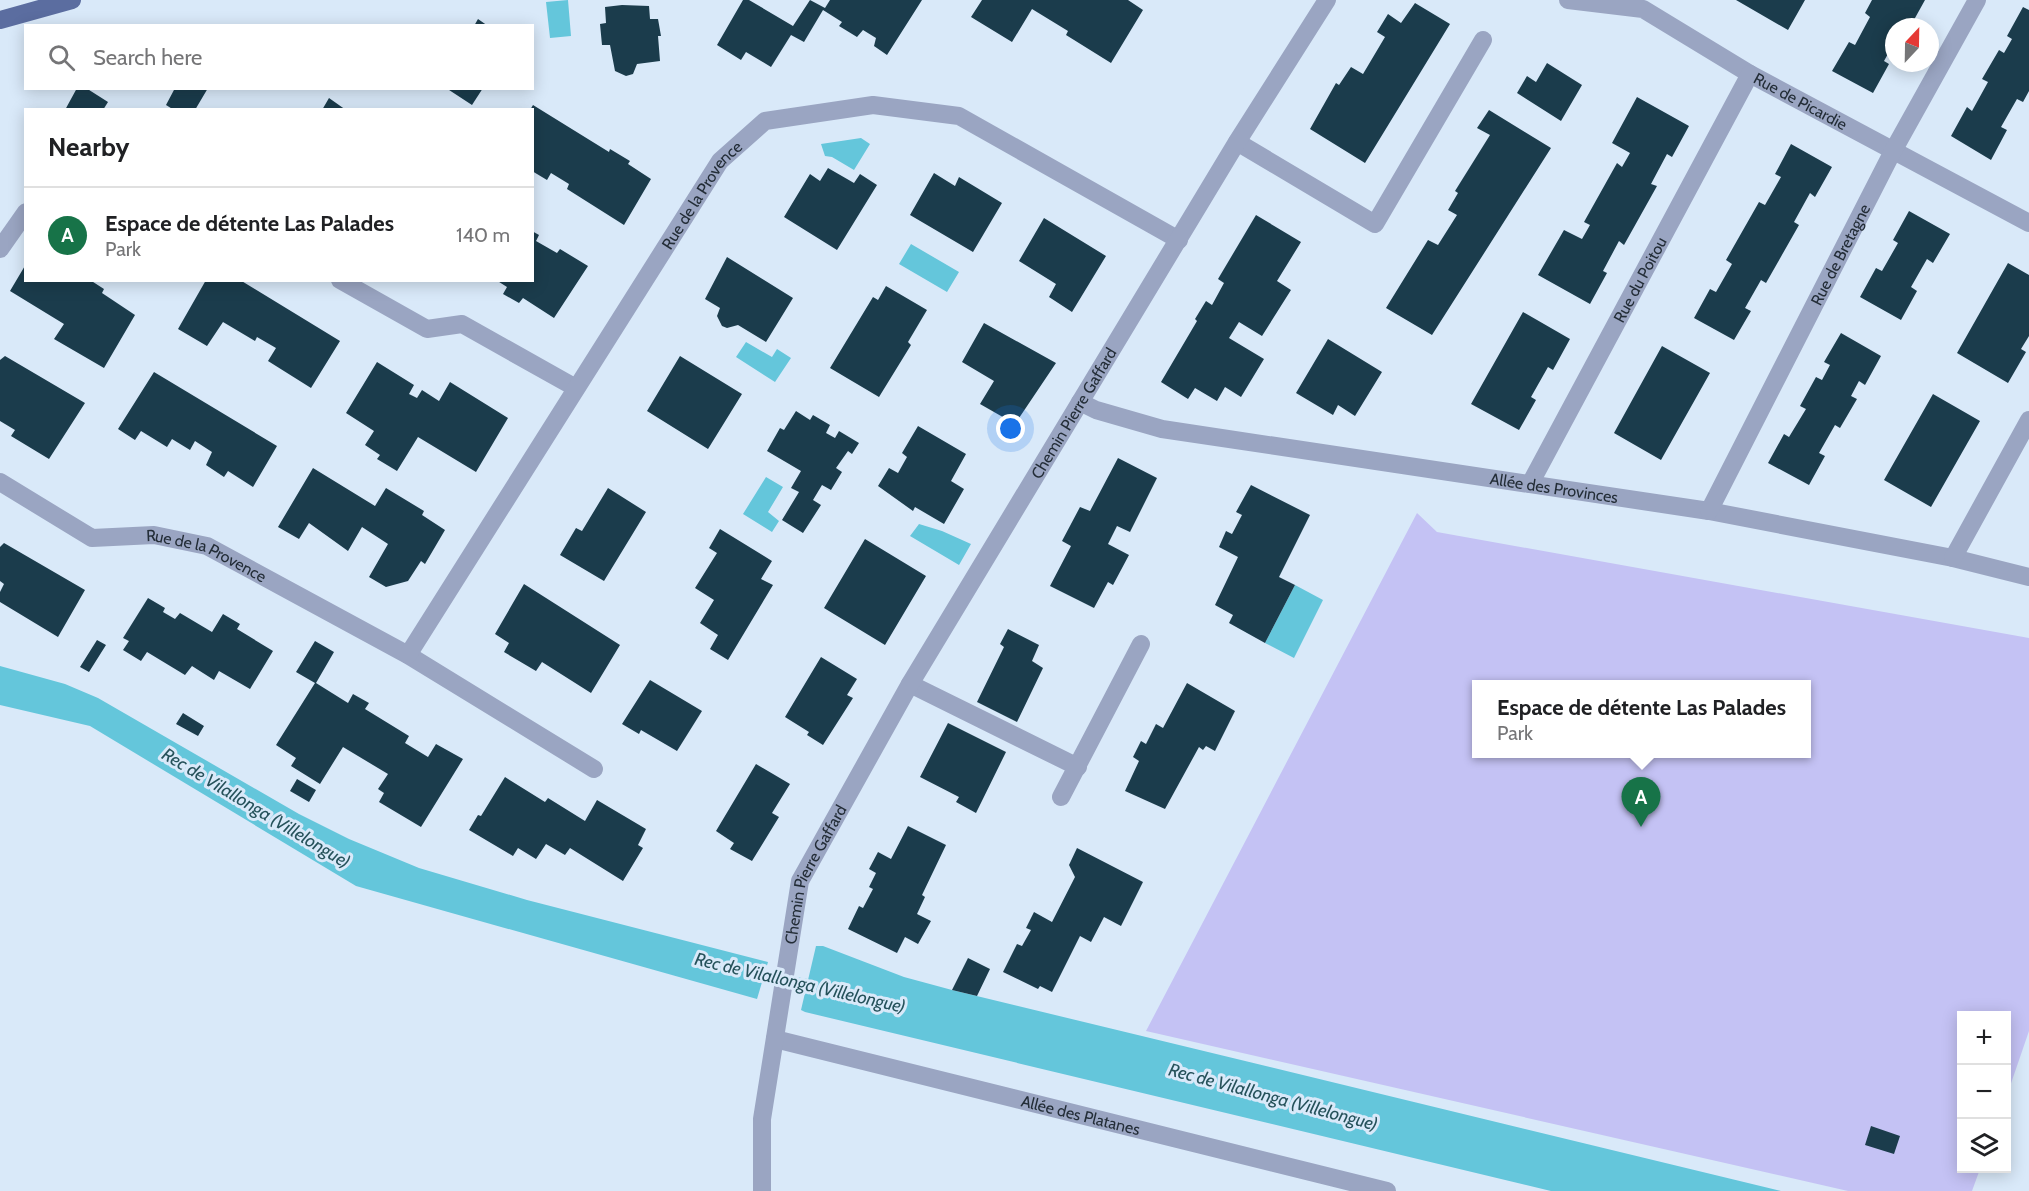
<!DOCTYPE html>
<meta charset="utf-8">
<style>
body{margin:0;font-family:Cabin,sans-serif;background:#f6f6f6;color:#202124}
.controls{position:absolute;right:18px;bottom:18px;display:grid;overflow:hidden;border-radius:0px;box-shadow:0 3px 15px #0003}
.controls button{width:54px;height:54px;display:grid;place-items:center;padding:0;border:0;border-bottom:2px solid #e0e0e0;background:#fff;color:#202124;font:30px sans-serif}
.compass{position:absolute;left:1885px;top:18px;width:54px;height:54px;border-radius:50%;background:#fff;box-shadow:0 3px 15px #0003;rotate:22deg}
.you{position:absolute;left:1011px;top:429px;width:21px;height:21px;margin:-15px;border:4px solid #fff;border-radius:50%;background:#1a73e8;box-shadow:0 0 0 9px #1a73e833}
.badge{display:grid;place-items:center;width:39px;height:39px;border-radius:50%;background:#177348;color:#fff;font-size:20px;font-weight:700}
.pin{position:absolute;translate:-50% -50px;filter:drop-shadow(0 2px 3px #0008)}
.pin::after{content:'';position:absolute;top:32px;width:21px;height:18px;background:inherit;clip-path:polygon(0 0,100% 0,50% 100%)}
.popup{position:absolute;left:1472px;top:680px;width:339px;height:78px;box-sizing:border-box;display:grid;place-content:center;border-radius:0px;background:#fff;filter:drop-shadow(0 2px 4px #0005);font-size:20px;white-space:nowrap;color:#757577}
.popup b{font-size:22px;color:#202124}
.popup::after{content:'';position:absolute;left:50%;top:100%;margin-left:-12px;border:12px solid transparent;border-top-color:#fff}
.list{margin:0;padding:0;list-style:none}
h2{display:flex;justify-content:space-between;align-items:center;height:78px;margin:0;padding:0 24px;font-size:26px}
h2 small{font-size:20px;font-weight:400;color:#757577}
.list li{display:grid;grid-template-columns:39px 1fr auto;gap:18px;align-items:center;box-sizing:border-box;height:96px;padding:0 24px;border-top:2px solid #e0e0e0}
.list b{display:block;font-size:22px;white-space:nowrap}
.list p{margin:0;font-size:20px;white-space:nowrap;color:#757577}
.list em{font-size:20px;font-style:normal;color:#757577}
.icon{flex:none;width:33px;height:33px;fill:none;stroke:currentColor;stroke-width:2;stroke-linecap:round;stroke-linejoin:round}
.map{position:relative;flex:none;width:2029px;height:1191px;overflow:hidden}
.search{position:absolute;background:#fff;box-shadow:0 3px 15px #0003;left:24px;top:24px;width:510px;height:66px;display:flex;align-items:center;gap:15px;box-sizing:border-box;padding:0 21px;border-radius:0px;color:#757577;font-size:22px}
.panel{position:absolute;background:#fff;box-shadow:0 3px 15px #0003;left:24px;top:108px;width:510px;height:174px;border-radius:0px}
.map>svg:first-child{display:block}
.green{fill:#c4c2f4;fill-rule:evenodd}
.water{fill:#64c6db}
.lines{fill:none;stroke-linecap:round;stroke-linejoin:round}
.stream{stroke:#64c6db;stroke-width:10}
.building{fill:#1b3c4c}
.minor{stroke:#9aa5c2;stroke-width:18}
.major{stroke:#5b6da0;stroke-width:18}
.labels{text-anchor:middle;dominant-baseline:central;stroke-width:6;stroke-linejoin:round;paint-order:stroke}
.street-label{font-size:16px;fill:#232d37;stroke:#d9e9f9}
.water-label{font-size:18px;font-style:italic;fill:#26525b;stroke:#d9e9f9}
</style>
<div class="map">
<svg width="2029" height="1191" viewBox="0 0 2029 1191">
<rect width="100%" height="100%" fill="#d9e9f9"/>
<path class="green" d="M1417,513L1437,532L2029,638V1031L2007,1095L2006,1016H1962V1168L1980,1169L1972,1191H1848L1146,1031ZM1476,684H1806V754H1476Z"/>
<path class="water" d="M568,0L571,36L550,38L546,2Z
M861,138L870,144L854,170L832,157L825,156L821,144Z
M911,244L959,272L947,292L899,264Z
M746,342L772,357L777,349L791,358L775,382L736,357Z
M766,477L783,487L768,512L779,521L772,532L743,514Z
M919,524L942,531L971,544L959,565L910,536Z
M1295,585L1323,600L1294,658L1265,643Z
M0,666L65,684L98,698L299,814L349,839L419,868L527,900L768,962L757,999L356,886L90,726L0,705Z
M816,946H823L904,977L952,990L1781,1191H1551L805,1012L801,1010Z"/>
<g class="lines">
<path class="stream" d="M752,975L819,986"/>
</g>
<path class="building" d="M743,0H749L793,26L810,0L825,8L830,0H922L887,55L874,46L876,38L863,30L857,37L839,26L842,22L823,10L804,42L791,35L771,67L746,52L741,60L717,45Z
M982,0H1128L1143,10L1111,63L1066,35L1068,31L1032,9L1012,42L971,17Z
M1736,0H1805L1788,30Z
M1872,0H1925L1910,27H1894V43L1884,61L1889,64L1873,93L1832,71L1849,42L1855,45L1863,30L1870,17L1865,13Z
M1415,3L1450,24L1365,163L1310,129L1336,83L1339,85L1351,67L1363,74L1385,37L1377,32L1388,14L1401,23Z
M622,5L649,6L650,19H658L661,36H658L660,61L637,64L633,74L626,76L615,71L610,45H602L600,24L606,23L605,7Z
M2023,7L2029,10V91L2023,102L2017,99L2001,127L2007,130L1991,160L1951,136L1967,107L1972,111L1988,82L1982,79L1999,50L2004,53L2012,39L2007,36Z
M478,19L488,26H474Z
M1547,63L1582,85L1561,121L1517,93L1527,76L1536,82Z
M77,88H86L108,102L103,110H65Z
M175,88H208L195,110H174L166,105Z
M446,88H483L472,105Z
M1637,97L1689,126L1672,157L1667,154L1651,184L1657,186L1624,245L1619,241L1603,271L1607,273L1590,304L1538,275L1564,230L1582,239L1590,225L1584,222L1617,163L1622,167L1630,153L1612,143Z
M329,98L346,110H322Z
M533,105L609,152L610,149L630,161L628,164L651,179L624,225L567,189L569,184L551,173L547,180L532,171V110H530Z
M1489,110L1551,148L1432,335L1386,308L1428,240L1438,245L1457,215L1448,210L1458,193L1455,191L1490,135L1477,128Z
M1791,144L1832,167L1815,197L1810,193L1794,222L1799,225L1766,283L1761,280L1745,308L1751,311L1734,340L1694,318L1710,289L1716,292L1732,264L1726,260L1759,202L1765,205L1781,177L1775,174Z
M828,168L854,183L860,174L877,185L837,250L784,217L810,174L820,181Z
M934,173L955,186L959,177L1002,203L973,252L910,215Z
M1909,211L1950,234L1933,263L1927,259L1911,287L1917,291L1901,320L1860,297L1876,268L1882,271L1898,243L1893,240Z
M1256,215L1301,242L1277,281L1291,290L1262,336L1239,322L1229,338L1264,359L1241,397L1225,387L1217,401L1195,388L1188,399L1161,382L1197,321L1195,319L1206,301L1212,305L1224,283L1218,279Z
M1044,218L1106,256L1072,312L1049,297L1056,284L1019,261Z
M532,231L539,235L536,241L557,253L560,249L588,266L554,318L523,298L519,303L503,294L507,287L496,280H532Z
M727,257L793,298L766,342L738,325L727,328L722,326L717,316L720,308L705,299Z
M2008,263L2029,275V336L2021,349L2026,352L2008,383L1957,353Z
M26,264V280H90L104,289L102,293L135,315L104,368L54,339L64,324L10,291Z
M206,280H240L340,341L311,388L268,361L276,348L257,337L255,341L223,322L207,346L178,329Z
M886,286L927,310L908,342L911,345L879,397L830,368L873,297L878,300Z
M1523,312L1570,339L1553,370L1548,367L1531,397L1536,400L1519,430L1471,404Z
M984,323L1056,363L1015,424L980,404L994,381L962,362Z
M1841,333L1881,356L1865,385L1859,381L1851,396L1857,399L1840,428L1835,425L1819,453L1825,456L1809,485L1768,463L1784,434L1789,437L1806,409L1800,406L1816,377L1822,380L1830,365L1824,362Z
M1328,339L1382,372L1355,416L1338,405L1333,415L1296,393Z
M1662,346L1710,373L1661,460L1614,433Z
M5,356L85,403L49,459L11,436L15,430L0,421V360Z
M680,356L742,394L708,449L647,411Z
M377,362L414,385L409,394L417,398L422,390L439,401L450,382L508,418L476,472L418,437L397,471L377,459L380,455L365,445L374,431L346,413Z
M154,372L277,446L253,487L228,471L224,477L206,465L212,452L195,441L190,450L172,439L167,447L141,431L135,440L118,429Z
M1933,394L1980,421L1931,507L1884,480Z
M796,411L810,420L813,415L830,425L826,433L835,438L839,431L859,443L852,454L848,451L836,468L842,472L831,490L822,485L813,500L821,505L803,533L782,520L799,492L791,488L801,471L767,451L780,428L784,430Z
M918,426L966,454L951,481L964,489L944,524L915,507L913,511L878,486L889,468L898,473L907,457L902,453Z
M1118,458L1157,478L1130,532L1117,526L1108,544L1129,555L1113,585L1108,582L1094,608L1050,586L1071,546L1062,541L1080,507L1090,511Z
M313,468L375,506L386,488L424,511L422,515L445,530L425,564L421,561L408,581L386,587L369,577L388,544L362,527L348,551L309,523L299,539L278,527Z
M1251,485L1310,515L1279,577L1295,585L1265,643L1229,623L1233,615L1215,605L1238,557L1219,547L1226,531L1232,534L1242,515L1236,512Z
M608,488L646,512L604,581L560,555L576,528L582,531Z
M720,529L772,561L761,579L773,585L728,660L710,649L718,635L700,623L714,600L695,588L717,553L709,548Z
M865,539L926,576L885,645L824,608Z
M4,543L85,590L58,637L0,602V592L4,584L0,581V547Z
M524,584L620,645L591,693L542,662L536,671L504,652L509,643L495,634Z
M148,598L165,608L163,612L175,619L180,613L212,632L223,614L240,624L237,629L273,651L250,689L219,671L214,680L192,666L185,675L147,652L141,661L123,650L129,641L123,638Z
M1008,629L1039,645L1032,661L1043,668L1017,722L977,702L1004,647L1000,644Z
M97,640L106,645L89,672L80,667Z
M315,641L334,652L316,683L348,703L353,694L369,703L365,709L409,736L405,743L428,757L436,744L463,759L421,827L379,802L384,793L378,789L388,774L343,747L320,784L291,766L296,758L276,745L315,683L296,672Z
M821,657L857,679L847,695L853,698L823,745L807,735L809,732L785,717Z
M650,680L702,711L677,751L641,730L639,734L622,724Z
M1187,683L1235,711L1215,751L1206,746L1203,750L1199,747L1165,809L1125,791L1139,761L1133,757L1141,741L1146,744L1156,724L1163,728Z
M183,713L204,726L198,736L176,724Z
M948,723L1006,752L976,813L956,802L959,797L920,777Z
M756,764L790,784L772,813L779,817L752,861L730,849L734,843L716,831Z
M505,777L545,802L548,798L585,821L597,800L646,829L638,845L643,848L623,881L570,848L565,855L546,844L536,859L518,848L513,856L469,830L478,815L481,816Z
M297,779L316,790L309,802L290,791Z
M908,826L946,845L922,895L925,897L917,914L931,921L918,944L905,937L897,953L848,929L859,906L863,908L873,889L869,887L876,873L869,869L878,852L891,859Z
M1077,848L1143,882L1121,926L1104,917L1091,942L1080,936L1052,992L1040,986L1038,989L1003,972L1017,944L1022,946L1031,930L1026,928L1034,912L1052,922L1075,877L1069,865Z
M968,958L990,969L977,996L952,990Z
M1871,1126L1900,1136L1894,1154L1865,1145Z"/>
<g class="lines">
<g class="minor">
<path id="s1" d="M1568,0L1643,9L1750,74L2029,223"/>
<path d="M1237,142L1375,224L1483,40"/>
<path d="M0,249L26,212"/>
<path d="M340,280L427,329L462,324L576,388"/>
<path id="s2" d="M1080,402L1096,410L1162,429L1709,511L1953,558L2029,577"/>
<path id="s3" d="M0,482L92,538L154,535L207,546L408,655L594,769"/>
<path id="s4" d="M1530,484L1750,74"/>
<path id="s5" d="M1709,511L1893,151L1977,0"/>
<path d="M1953,558L2029,420"/>
<path id="s6" d="M408,655L720,161L765,121L873,105L959,116L1179,240"/>
<path d="M910,684L1078,767"/>
<path d="M1061,797L1141,644"/>
<path id="s7" d="M775,1039L1387,1191"/>
<path id="s8" d="M762,1191V1119L800,881L910,684L1237,142L1327,0"/>
</g>
<path class="major" d="M0,20L72,0"/>
</g>
<g class="labels">
<g class="street-label">
<text stroke="none"><textPath href="#s1" startOffset="258">Rue de Picardie</textPath></text>
<text stroke="none"><textPath href="#s6" startOffset="546">Rue de la Provence</textPath></text>
<text stroke="none"><textPath href="#s5" startOffset="288">Rue de Bretagne</textPath></text>
<text stroke="none"><textPath href="#s4" startOffset="232">Rue du Poitou</textPath></text>
<text stroke="none"><textPath href="#s8" startOffset="855">Chemin Pierre Gaffard</textPath></text>
<text stroke="none"><textPath href="#s2" startOffset="483">Allée des Provinces</textPath></text>
<text stroke="none"><textPath href="#s3" startOffset="226">Rue de la Provence</textPath></text>
<text stroke="none"><textPath href="#s8" startOffset="324">Chemin Pierre Gaffard</textPath></text>
<text stroke="none"><textPath href="#s7" startOffset="315">Allée des Platanes</textPath></text>
</g>
<g class="water-label">
<text transform="translate(256 808) rotate(31)">Rec de Vilallonga (Villelongue)</text>
<text transform="translate(800 983) rotate(13)">Rec de Vilallonga (Villelongue)</text>
<text transform="translate(1273 1097) rotate(15)">Rec de Vilallonga (Villelongue)</text>
</g>
</g>
</svg>
<div class="controls">
<button>+</button>
<button>−</button>
<button><svg class="icon" aria-label="layers" viewBox="0 0 24 24"><path d="M12 4l9 5-9 5-9-5zM3 14l9 5 9-5"/></svg></button>
</div>
<svg class="compass" viewBox="-18 -18 36 36"><path d="M0-13l5 13h-10z" fill="#e53935"/><path d="M0 13l5-13h-10z" fill="#757577"/></svg>
<div class="you"></div>
<div class="pin badge" style="left:1641px;top:827px">A</div>
<div class="popup"><b>Espace de détente Las Palades</b>Park</div>
<div class="search"><svg class="icon" aria-label="search" viewBox="0 0 24 24"><circle cx="10" cy="10" r="6"/><path d="M15 15l6 6"/></svg>Search here</div>
<section class="panel">
<h2>Nearby<small></small></h2>
<ul class="list">
<li><span class="badge">A</span><div><b>Espace de détente Las Palades</b><p>Park</p></div><em>140 m</em></li>
</ul>
</section>
</div>
